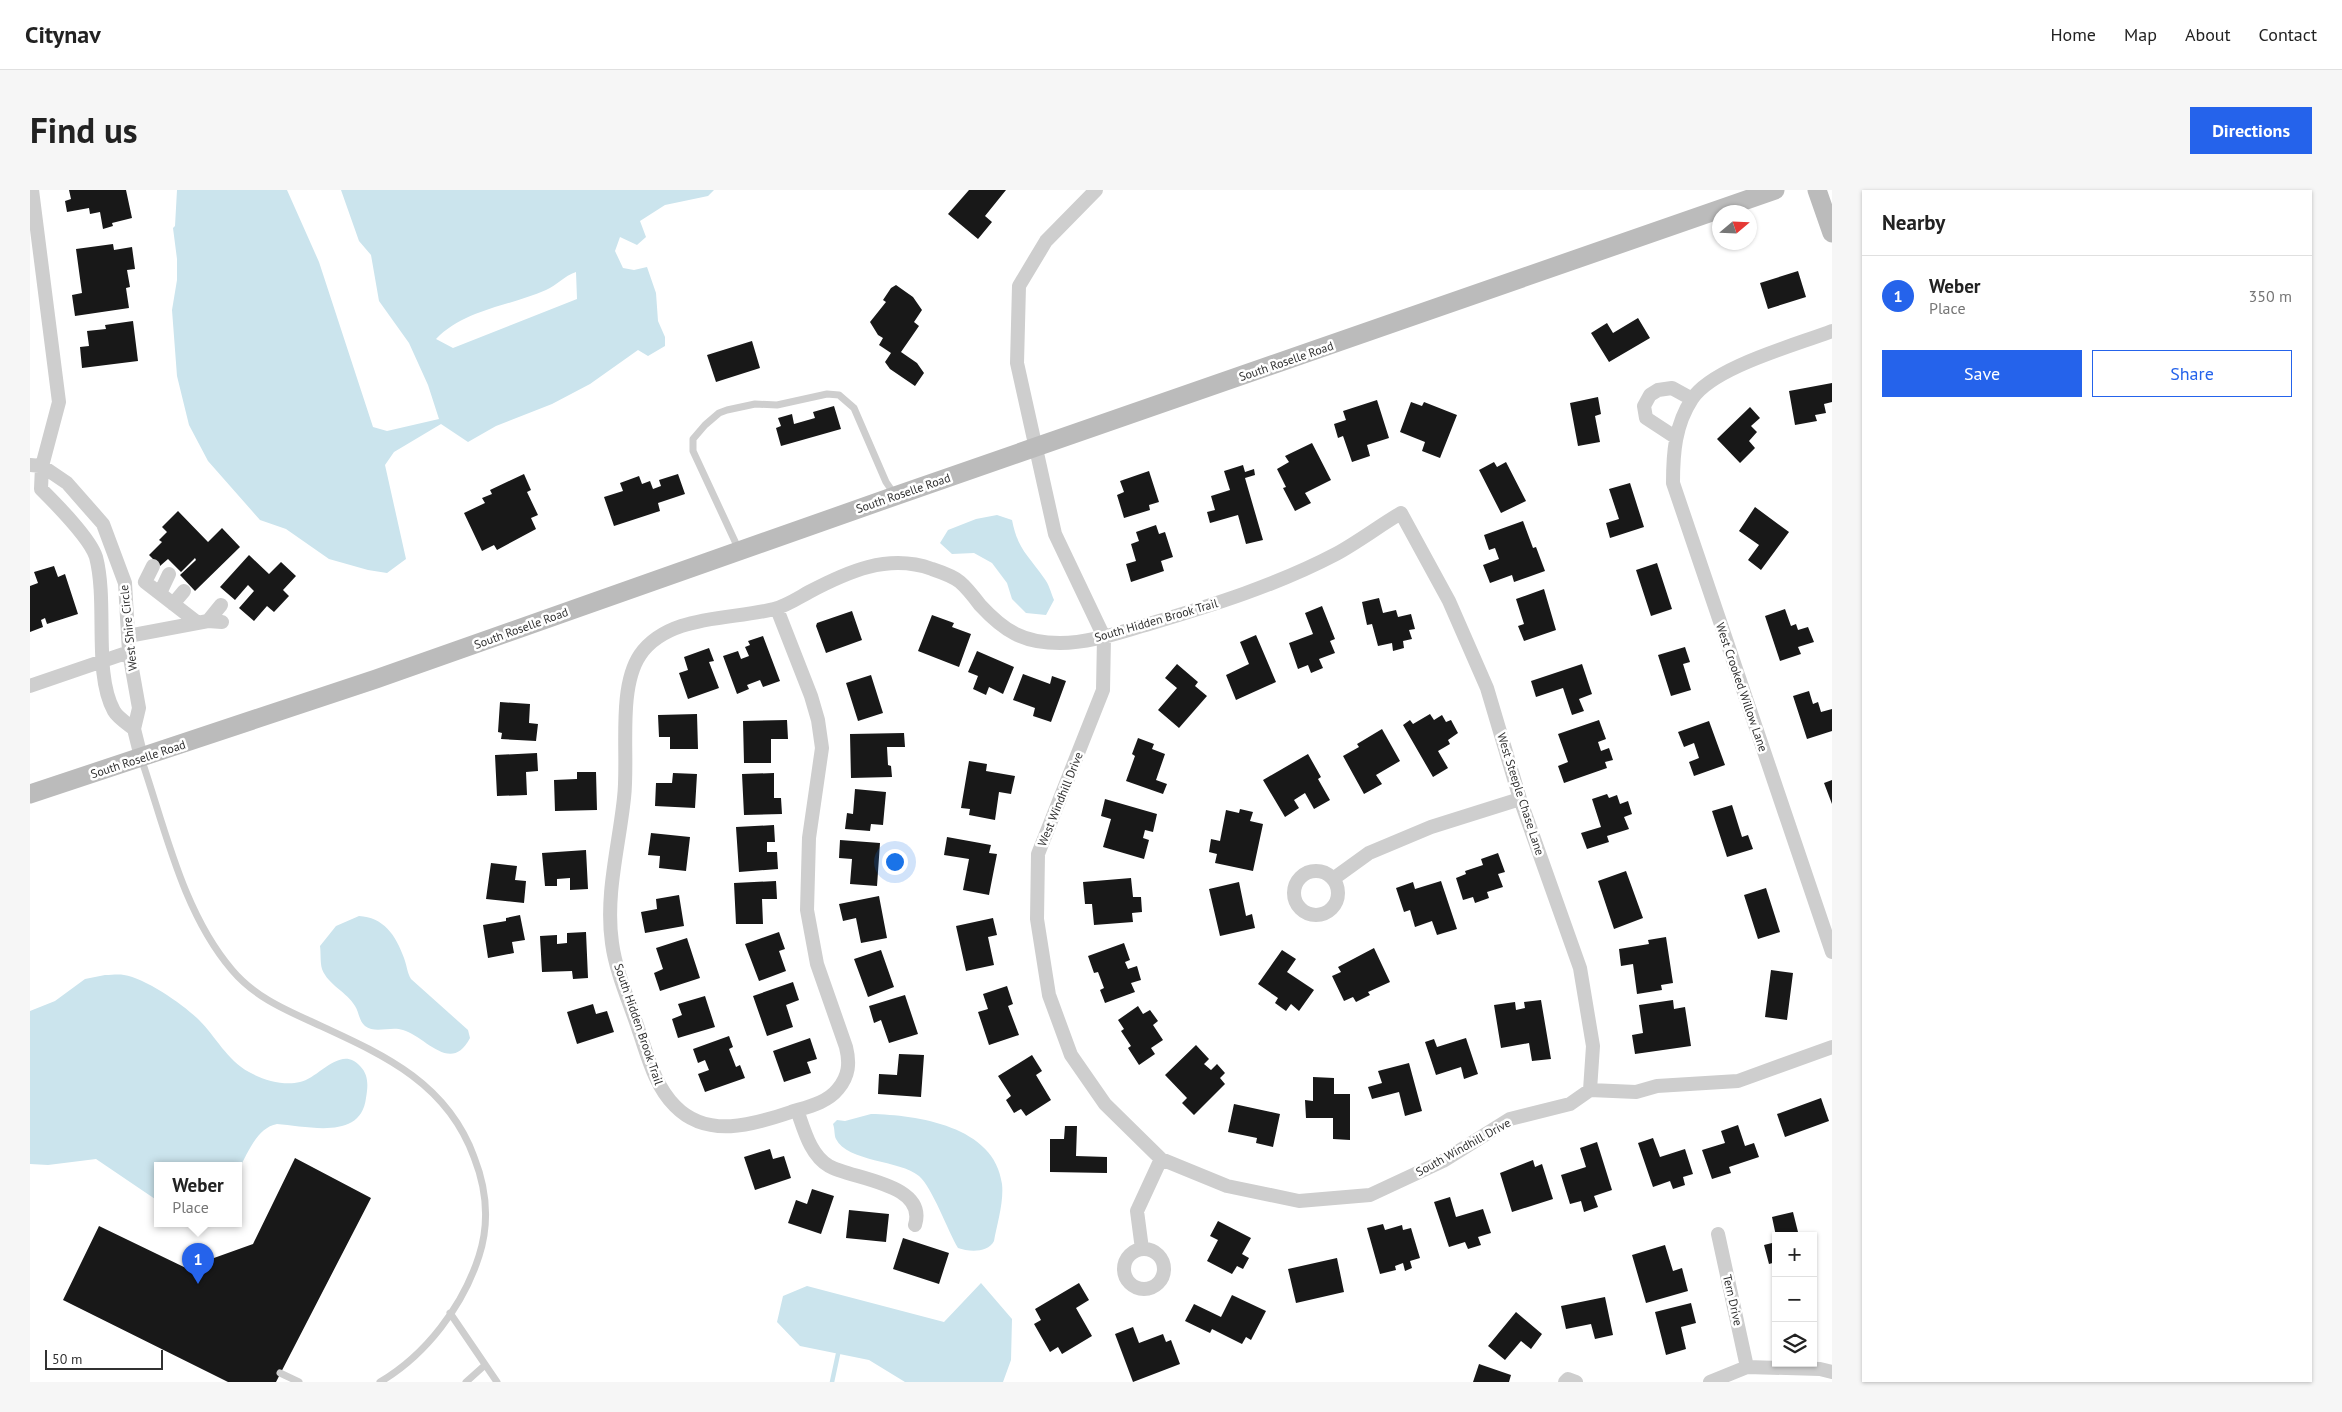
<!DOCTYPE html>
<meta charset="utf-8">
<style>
body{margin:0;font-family:"PT Sans",sans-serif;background:#f6f6f6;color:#222}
.controls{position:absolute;right:15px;bottom:15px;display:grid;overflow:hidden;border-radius:0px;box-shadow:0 1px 4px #0004}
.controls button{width:45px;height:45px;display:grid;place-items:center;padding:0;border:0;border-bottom:1px solid #e0e0e0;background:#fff;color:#222;font:25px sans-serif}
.compass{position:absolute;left:1682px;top:15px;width:45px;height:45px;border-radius:50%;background:#fff;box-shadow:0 1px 4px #0004;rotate:71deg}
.scale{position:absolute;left:15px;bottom:12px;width:118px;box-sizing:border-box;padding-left:5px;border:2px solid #313131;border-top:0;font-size:14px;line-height:18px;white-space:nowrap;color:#313131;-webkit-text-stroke:4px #fff;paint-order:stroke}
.you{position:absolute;left:864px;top:671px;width:18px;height:18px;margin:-12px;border:4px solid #fff;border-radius:50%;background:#1a73e8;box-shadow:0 0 0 8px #1a73e833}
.badge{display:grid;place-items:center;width:32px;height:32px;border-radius:50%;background:#2563eb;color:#fff;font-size:16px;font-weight:700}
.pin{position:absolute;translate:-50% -41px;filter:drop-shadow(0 1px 2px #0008)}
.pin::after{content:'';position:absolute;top:26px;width:18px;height:15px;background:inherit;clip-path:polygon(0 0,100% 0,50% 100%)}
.popup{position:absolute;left:124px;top:972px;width:88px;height:65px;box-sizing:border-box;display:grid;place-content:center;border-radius:0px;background:#fff;filter:drop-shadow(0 1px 4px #0005);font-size:16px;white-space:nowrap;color:#767676}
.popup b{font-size:19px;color:#222}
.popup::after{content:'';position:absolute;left:50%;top:100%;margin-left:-10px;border:10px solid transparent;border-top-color:#fff}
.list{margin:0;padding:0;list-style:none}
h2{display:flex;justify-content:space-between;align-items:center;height:65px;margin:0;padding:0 20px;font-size:21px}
h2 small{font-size:16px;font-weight:400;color:#767676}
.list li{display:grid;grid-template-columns:32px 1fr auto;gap:15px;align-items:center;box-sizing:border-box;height:80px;padding:0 20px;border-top:1px solid #e0e0e0}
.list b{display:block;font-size:19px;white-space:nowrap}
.list p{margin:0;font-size:16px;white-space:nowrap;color:#767676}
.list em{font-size:16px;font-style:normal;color:#767676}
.actions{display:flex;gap:10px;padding:15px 20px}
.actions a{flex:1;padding:11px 0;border:1px solid #2563eb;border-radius:0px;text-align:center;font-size:18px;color:#2563eb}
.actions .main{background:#2563eb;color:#fff}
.icon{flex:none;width:28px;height:28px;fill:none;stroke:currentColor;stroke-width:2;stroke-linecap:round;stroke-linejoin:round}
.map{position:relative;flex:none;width:1802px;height:1192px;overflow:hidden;border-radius:0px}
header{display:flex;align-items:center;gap:30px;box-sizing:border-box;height:70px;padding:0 25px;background:#fff;border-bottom:1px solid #e0e0e0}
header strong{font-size:24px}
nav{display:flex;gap:28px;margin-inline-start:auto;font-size:18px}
.intro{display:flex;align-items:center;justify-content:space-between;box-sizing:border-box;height:120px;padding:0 30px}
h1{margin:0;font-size:35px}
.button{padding:12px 22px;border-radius:0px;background:#2563eb;color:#fff;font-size:18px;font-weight:700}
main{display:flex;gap:30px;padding:0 30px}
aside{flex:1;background:#fff;border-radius:0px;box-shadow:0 1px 4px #0004}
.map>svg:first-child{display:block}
.water{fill:#cbe4ed;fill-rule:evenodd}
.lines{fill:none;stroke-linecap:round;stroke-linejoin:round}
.stream{stroke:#cbe4ed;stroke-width:4.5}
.building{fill:#181818}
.lane{stroke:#cecece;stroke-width:7}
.street{stroke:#cecece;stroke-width:14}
.secondary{stroke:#bbb;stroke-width:19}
.labels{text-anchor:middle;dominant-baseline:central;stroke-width:5;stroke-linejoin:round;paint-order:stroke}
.street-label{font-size:12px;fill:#313131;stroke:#fff}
</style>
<header>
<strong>Citynav</strong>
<nav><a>Home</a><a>Map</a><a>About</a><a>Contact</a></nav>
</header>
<div class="intro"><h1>Find us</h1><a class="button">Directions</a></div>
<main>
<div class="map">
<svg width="1802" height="1192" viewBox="0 0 1802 1192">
<rect width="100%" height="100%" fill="#fff"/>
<path class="water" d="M147,0H257L289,72L343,237L357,241L409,229L398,195L379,153L349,111L341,65L329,51L311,0H684L678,6L635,15L610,31L616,47L607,55L590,47L585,61L593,78L604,80L617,77L626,103L628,131L635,147V156L618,166L608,160L560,194L522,214L466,236L438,252L411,234L364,262L355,275L376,369L357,383L338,380L299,369L256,339L230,330L178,271L159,235L147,186L142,120L147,90V69L143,38L145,36ZM546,82L547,109L423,158L406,149C435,119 480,116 516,100C527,95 534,86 546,82Z
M967,325L982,330C988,360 998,365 1014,388C1019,394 1021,403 1024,410L1016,425L996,423L982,409L977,393L962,373L944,363L922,364L910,353L918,340L946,329Z
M329,726C353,727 366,745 374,768C377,776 377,782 381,789L438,840L440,848C421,885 395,846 373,840C361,836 345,844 335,836C329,831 329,822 325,816C317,802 298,795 292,779C290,772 291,763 290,756L306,736Z
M75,785C82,785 88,784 94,785C115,788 154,815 169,830C186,847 197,870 219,882C233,890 254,896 270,892C289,888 311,854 330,876C339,885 338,896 336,908C331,951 277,936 247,934C226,938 218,964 208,980V975H128V1011L66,969L18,975L0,974V821L25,811L55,789Z
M841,924C887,925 965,936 972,994C974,1012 967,1034 964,1051C958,1063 939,1062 928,1058C918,1041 902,997 889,986C870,970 817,972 806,949C804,945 805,939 803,934L807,930L815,931Z
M951,1093L982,1129L981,1170L973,1192H875L839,1170L770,1156L747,1132L753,1106L777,1096L914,1132Z"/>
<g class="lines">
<path class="stream" d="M802,1192L808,1164"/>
</g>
<path class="building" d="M39,0H96L102,28L82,33L83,36L73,39L70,22L60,24L59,18L37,22L35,11L41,9Z
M939,0H976L955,26L962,32L948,49L918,24Z
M83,54L84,60L102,57L105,79L97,80L100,97L96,98L99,118L45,126L42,105L52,103L46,59Z
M1768,81L1776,107L1738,119L1730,93Z
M866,95L883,107L892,120L884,132L889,136L871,162L887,173L894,183L885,196L860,179L855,172L861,163L849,155L853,148L848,145L840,132L856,112L853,110L861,98Z
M1608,128L1620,148L1579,172L1561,143L1577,133L1583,143Z
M103,131L108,171L52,178L50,157L59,156L57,141L76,139L75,135Z
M722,151L730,178L686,192L677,165Z
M1802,193V212L1794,214L1796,223L1785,225L1787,231L1765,235L1759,201Z
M1568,207L1571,224L1565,226L1570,252L1548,256L1540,213Z
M1347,210L1359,248L1337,255L1340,266L1322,272L1313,246L1308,248L1304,234L1316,230L1313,221Z
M1381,212L1392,216L1394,212L1427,225L1410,268L1392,261L1395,252L1370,242Z
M804,216L811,239L751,256L746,238L751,236L748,228L762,224L764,234L785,228L783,222Z
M1720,217L1730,228L1721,236L1727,242L1719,251L1725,258L1710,273L1687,249Z
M1282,253L1301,290L1275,303L1281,313L1265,321L1253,298L1256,297L1247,279L1259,272L1255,266Z
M1464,272L1467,277L1476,272L1496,311L1471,323L1449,280Z
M1213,275L1215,282L1224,279L1225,285L1215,288L1233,350L1216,354L1208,325L1180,333L1177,322L1185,320L1181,306L1200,300L1194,281Z
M1119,281L1129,312L1119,315L1120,320L1094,328L1087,305L1094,302L1090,291Z
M494,284L501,300L497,302L508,325L501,328L506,339L467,360L464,355L452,361L434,323L455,313L452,308L462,304L460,300Z
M648,284L655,304L628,313L630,321L584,336L574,307L593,301L590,293L609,286L612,294L620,291L623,299L631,296L629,290Z
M1600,293L1614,337L1580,348L1576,333L1589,329L1579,299Z
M1725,317L1759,342L1731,380L1718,370L1729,355L1709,341Z
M148,321L178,352L192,338L210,357L165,401L150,385L166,370L165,368L151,382L138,369L130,376L119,365L132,352L129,350L137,342L132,337Z
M1493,331L1503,358L1506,357L1515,381L1484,392L1482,385L1460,393L1453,375L1469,369L1465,358L1459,360L1454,345Z
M1126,335L1129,344L1135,342L1143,367L1131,371L1134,381L1101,392L1096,374L1106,371L1101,354L1109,351L1106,342Z
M219,365L239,384L251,372L266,386L253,400L259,406L244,422L237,416L224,431L209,418L224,401L218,395L205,410L190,397Z
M1627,373L1642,419L1621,426L1606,380Z
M24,376L28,387L35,384L48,424L17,434L15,428L11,430L13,437L0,442V396L8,393L4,382Z
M1514,399L1526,440L1494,451L1488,436L1494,434L1486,409Z
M1349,408L1353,423L1366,420L1368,427L1381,424L1385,439L1379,440L1382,449L1373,451L1374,458L1363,461L1362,453L1348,456L1342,434L1337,435L1332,412Z
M1292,416L1305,449L1300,451L1305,463L1289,469L1293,478L1281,483L1278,475L1268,479L1259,453L1283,444L1275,423Z
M1755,419L1761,436L1766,434L1768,440L1778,437L1784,452L1768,457L1771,464L1750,471L1735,426Z
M822,421L832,450L796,463L786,436L787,433Z
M902,425L924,433L922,437L941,444L929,477L888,461Z
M1226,445L1246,492L1206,510L1196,485L1219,474L1210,452Z
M733,446L750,491L733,497L730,490L717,495L719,499L707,504L693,466L708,461L711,469L719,466L715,457L720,455L718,451Z
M1655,457L1660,472L1653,474L1661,500L1641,506L1628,465Z
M679,458L684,471L679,472L689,498L658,509L649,483L658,480L654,467Z
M947,461L984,477L973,504L959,497L956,505L943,499L948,486L938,482Z
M1147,474L1168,492L1165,496L1177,506L1149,538L1128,520L1147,498L1135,488Z
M1552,474L1562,504L1549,509L1554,521L1542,525L1533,498L1506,507L1501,491Z
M993,484L1020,494L1022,486L1036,491L1021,532L1003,526L1005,518L983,510Z
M841,485L853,523L828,531L816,493Z
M1779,501L1783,514L1788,512L1791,522L1802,519V541L1777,549L1763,506Z
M470,512L500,514L499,533L508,534L506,551L471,549L472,543L468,542Z
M667,524L668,559H640V547H629L628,525Z
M1400,524L1404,530L1412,525L1416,532L1421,530L1428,543L1418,550L1420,554L1408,561L1418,578L1403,587L1373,535L1380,530L1383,534Z
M757,530L758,549H741V573H714L713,531Z
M1569,530L1576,549L1568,552L1571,561L1579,558L1583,570L1575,572L1577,578L1534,593L1528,576L1538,572L1528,544Z
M1679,531L1695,575L1664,586L1659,572L1669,568L1664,553L1654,557L1648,542Z
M1352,539L1370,571L1346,585L1352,594L1334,604L1313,566L1329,557L1327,554Z
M874,543L875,557H857L858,575L861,576L862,587L821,588L820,544Z
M1108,548L1124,554L1122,559L1135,564L1126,590L1137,594L1133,604L1096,591L1105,566L1102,564Z
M507,563L508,581L496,582L497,605L467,606L465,565Z
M1278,564L1291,587L1288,589L1300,610L1284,619L1275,603L1264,610L1269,618L1255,627L1233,590Z
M939,571L957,574L956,581L985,586L981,604L969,602L965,630L939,625L940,619L931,618Z
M547,582H566L567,620L525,621L524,590L547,589Z
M643,583L667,584L665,618L625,616L626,593H642Z
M744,583V608H751L752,624L714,625L712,584Z
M1802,590V614L1794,593Z
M825,599L856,602L853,635L841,634L840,641L815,639L817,623L823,624Z
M1577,604L1579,608L1587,605L1590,614L1598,611L1602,624L1594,627L1599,639L1577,646L1579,652L1557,659L1551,643L1571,637L1562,609Z
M1075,609L1127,624L1123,642L1115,640L1113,648L1119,650L1114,669L1073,657L1081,629L1071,626Z
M1702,615L1712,647L1718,645L1723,659L1697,667L1682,621Z
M1210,619L1223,622L1220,631L1233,634L1223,681L1185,673L1187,664L1179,662L1181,649L1190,651L1196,620L1209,623Z
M744,635L745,652H737V662H747L748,679L709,682L706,637Z
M621,643L660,647L656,681L629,678L630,666L618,665Z
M917,647L961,655L959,663L967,664L959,705L933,700L939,669L914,665Z
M810,650L850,653L847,696L820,694L822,669L809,668Z
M556,660L558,699L540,700V688L527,689V696H515L512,663Z
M1468,663L1475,682L1468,684L1473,697L1457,702L1459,708L1445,713L1443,707L1433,710L1426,688L1436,684L1435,681L1453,675L1451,669Z
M461,673L487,676L485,690L496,691L494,713L456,709Z
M1596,681L1613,728L1584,739L1568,691Z
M1101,688L1103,707H1111L1112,722L1102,723L1103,732L1064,735L1062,714H1055L1053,692Z
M746,691L747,709H732L733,734H706L704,693Z
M1411,691L1427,739L1407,745L1402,731L1385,737L1380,720L1374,722L1366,698L1383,692L1385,699Z
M1209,692L1216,726L1222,724L1225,738L1190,746L1179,699Z
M1736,698L1750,742L1728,749L1714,705Z
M649,705L654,736L615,743L611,722L627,719L626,709Z
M849,706L857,748L831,753L826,728L813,731L809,714Z
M490,725L495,750L482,752L484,763L458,768L453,735L476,731V728Z
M963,728L967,745L958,747L964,775L936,781L926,736Z
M556,742L558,788L543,789L542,781L512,782L510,746L527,745V754L537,753V743Z
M749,742L755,759L749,761L756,781L729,791L715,754Z
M1636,747L1643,793L1631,795L1632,800L1607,804L1603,774L1591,776L1589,759L1619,754L1618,750Z
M657,748L670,788L630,801L624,783L633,779L626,758Z
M1094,753L1100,770L1095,772L1098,779L1107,776L1111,790L1101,793L1105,802L1075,813L1070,800L1074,798L1068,782L1064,783L1058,766Z
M1344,758L1360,792L1338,802L1340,805L1326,812L1323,807L1314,811L1302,786L1311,782L1308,777Z
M851,760L864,797L838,807L824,769Z
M1252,760L1266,769L1257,782L1284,800L1269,821L1261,814L1256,821L1245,813L1248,808L1228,794Z
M1741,780L1763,783L1757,830L1735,827Z
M763,792L769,810L756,815L763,837L737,846L723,806Z
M977,796L983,814L978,816L989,845L959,855L948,822L958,819L953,804Z
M875,805L888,844L859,853L851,830L844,833L839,816Z
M675,806L685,837L648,848L642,829L652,825L648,814Z
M1511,810L1521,869L1502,871L1499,853L1471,858L1464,815L1485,812L1486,820L1495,818L1494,812Z
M1643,810L1644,819L1655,817L1661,856L1605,864L1602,845L1613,843L1609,815Z
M563,814L566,824L577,821L584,842L547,854L537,822Z
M1108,816L1113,824L1120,820L1128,831L1123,835L1133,850L1121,858L1125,864L1109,875L1098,858L1101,856L1091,841L1094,839L1088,830Z
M699,846L703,857L699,859L706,877L710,875L715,888L675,902L668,884L679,880L675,870L668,873L663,859Z
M780,848L787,869L777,872L781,883L754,892L743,861Z
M1436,848L1448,884L1434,889L1431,877L1406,885L1395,852L1404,849L1407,857Z
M1166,855L1179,869L1174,874L1181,880L1187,874L1195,883L1190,888L1195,894L1164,925L1152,913L1157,908L1135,885Z
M869,864L894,865L891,907L848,904L849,884L867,885Z
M1002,865L1012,881L1006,885L1021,910L996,926L991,919L984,923L976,910L981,906L968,886Z
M1379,873L1392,921L1375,926L1369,902L1342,909L1338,897L1352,893L1348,881Z
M1283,887L1304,888V904H1320V950L1303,949V928H1276L1275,910L1283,911Z
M1791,908L1799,931L1755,947L1747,924Z
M1204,914L1250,924L1243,957L1226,953L1227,948L1198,942Z
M1708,935L1715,956L1724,953L1729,967L1699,977L1701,983L1682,989L1672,960L1695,953L1691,941Z
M1035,936H1047L1046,966L1077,967V983L1020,982V949H1034Z
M1623,948L1630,967L1655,959L1663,984L1653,987L1655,995L1643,999L1640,991L1623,997L1608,953Z
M1567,952L1582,1000L1564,1006L1568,1017L1554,1022L1551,1011L1540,1014L1531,985L1556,977L1550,958Z
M740,959L743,969L754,966L761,988L725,1000L714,967Z
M265,968L341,1008L246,1192H198L33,1110L69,1036L156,1078L223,1054Z
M1503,970L1505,977L1512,974L1523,1009L1482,1022L1470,983Z
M782,999L804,1006L791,1044L758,1033L766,1010L777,1014Z
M1420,1007L1426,1027L1453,1019L1461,1043L1448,1047L1451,1055L1438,1059L1435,1052L1419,1057L1404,1012Z
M819,1020L859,1024L856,1052L816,1048Z
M1763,1022L1769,1046H1746L1742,1027Z
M1188,1031L1221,1048L1212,1064L1219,1068L1213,1079L1207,1076L1202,1084L1177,1071L1188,1050L1180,1046Z
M1353,1034L1355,1040L1372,1035L1373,1040L1381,1038L1390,1068L1380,1071L1382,1078L1375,1081L1373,1073L1365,1076L1366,1080L1350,1084L1337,1038Z
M873,1048L919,1063L909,1094L863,1079Z
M1746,1052V1072L1739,1074L1734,1055Z
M1635,1055L1643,1081L1652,1078L1658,1101L1616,1113L1602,1065Z
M1307,1068L1314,1102L1266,1113L1258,1079Z
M1049,1093L1059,1110L1046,1118L1062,1146L1032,1164L1028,1157L1020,1162L1004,1134L1011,1130L1005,1119Z
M1202,1105L1236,1121L1221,1150L1216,1147L1212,1154L1182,1139L1180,1143L1155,1131L1164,1114L1191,1127Z
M1575,1107L1583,1145L1565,1149L1561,1134L1536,1139L1531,1116Z
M1661,1113L1666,1133L1651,1137L1656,1159L1636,1165L1625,1122Z
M1486,1122L1512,1144L1501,1159L1491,1151L1475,1170L1458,1156Z
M1103,1137L1109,1153L1133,1144L1136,1152L1141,1150L1150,1174L1103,1192L1085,1144Z
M1449,1174L1481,1185L1479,1192H1443Z"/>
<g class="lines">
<path class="lane" d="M709,360L663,261V249L675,235L689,223L697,220L725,214L747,215L797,204L809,205L824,218L856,292L865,305
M111,568C135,638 153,723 202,780C223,805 251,818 280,831C349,863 416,890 444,967C457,1000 460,1032 449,1066C433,1116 396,1165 350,1192
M420,1123L467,1192
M250,1183L269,1192
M436,1192L455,1175"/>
<path class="street" d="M1066,0L1016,51L989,96L987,173L1025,344L1074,447L1073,500L1008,664L1007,729L1019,805L1041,865L1075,914L1131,969L1197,996L1269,1011L1340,1005L1413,971L1480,929L1540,914L1560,900
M1802,141C1766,155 1683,177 1662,209C1645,235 1643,263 1643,293L1802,762
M1645,247L1616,228L1614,216L1620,205L1628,200L1642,198L1662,209
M0,275L12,276L29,212L2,0
M123,376L115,392L168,433
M130,403L139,384
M143,414L154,401
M747,419L781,506L788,530L792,558L779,648L777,720L787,774L816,857C820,873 819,886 808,899C797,913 777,917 761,922C723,935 677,949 645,916C625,896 618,867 609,841C600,813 586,783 582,753C575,705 589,656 594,608C599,568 587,499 610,465C638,424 702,430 744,419C756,416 768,408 779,402C817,382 858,363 902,379C911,382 923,386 930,392C937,398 944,407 950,415C974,441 993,453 1030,453C1061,453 1090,442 1119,434C1183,415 1247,395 1306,364C1328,352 1349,336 1371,323L1419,411L1457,498L1490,609L1550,778L1563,856L1560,900
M178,431L191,415
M98,446L178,431L192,432
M0,496L99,462
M104,539C98,534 88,528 84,521C63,484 78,413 66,367C60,348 26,314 11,299L12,276L37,293L73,334L95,393L99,462L109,518L104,539L111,567
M1264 703a22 22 0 1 1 44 0a22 22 0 1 1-44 0Z
M1303,689L1339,663L1401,637L1490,609
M1560,900L1606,902L1627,896L1708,891L1802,857
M767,920C774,939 780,965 799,976C821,989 898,993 885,1035
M1688,1044L1717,1177
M1112,1059L1107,1021L1131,969
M1094 1079a20 20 0 1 1 40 0a20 20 0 1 1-40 0Z
M1535,1192L1538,1189L1546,1192
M1680,1192L1717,1177L1790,1179L1802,1182"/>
<path class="secondary" d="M1787,0L1802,43
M0,604L346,489L865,306L1745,0"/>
</g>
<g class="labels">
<g class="street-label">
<text transform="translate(1256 171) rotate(-19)">South Roselle Road</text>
<text transform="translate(873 303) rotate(-19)">South Roselle Road</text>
<text transform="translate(1126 430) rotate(-16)">South Hidden Brook Trail</text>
<text transform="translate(98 438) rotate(-96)">West Shire Circle</text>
<text transform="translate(491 438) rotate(-20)">South Roselle Road</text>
<text transform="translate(1712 497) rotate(71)">West Crooked Willow Lane</text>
<text transform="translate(108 569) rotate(-18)">South Roselle Road</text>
<text transform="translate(1491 604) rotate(72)">West Steeple Chase Lane</text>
<text transform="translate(1030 609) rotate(-68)">West Windhill Drive</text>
<text transform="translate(609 834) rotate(71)">South Hidden Brook Trail</text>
<text transform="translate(1433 957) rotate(-29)">South Windhill Drive</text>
<text transform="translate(1703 1110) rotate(77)">Tern Drive</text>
</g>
</g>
</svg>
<div class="controls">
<button>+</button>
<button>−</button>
<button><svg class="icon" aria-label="layers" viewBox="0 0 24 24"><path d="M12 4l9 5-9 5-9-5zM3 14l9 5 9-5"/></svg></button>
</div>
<svg class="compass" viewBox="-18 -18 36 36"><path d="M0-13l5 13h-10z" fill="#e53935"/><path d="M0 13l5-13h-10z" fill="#767676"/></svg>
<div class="scale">50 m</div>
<div class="you"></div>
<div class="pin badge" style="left:168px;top:1094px">1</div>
<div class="popup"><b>Weber</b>Place</div>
</div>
<aside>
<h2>Nearby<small></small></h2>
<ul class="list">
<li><span class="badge">1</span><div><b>Weber</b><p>Place</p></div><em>350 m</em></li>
</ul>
<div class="actions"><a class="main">Save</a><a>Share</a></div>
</aside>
</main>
